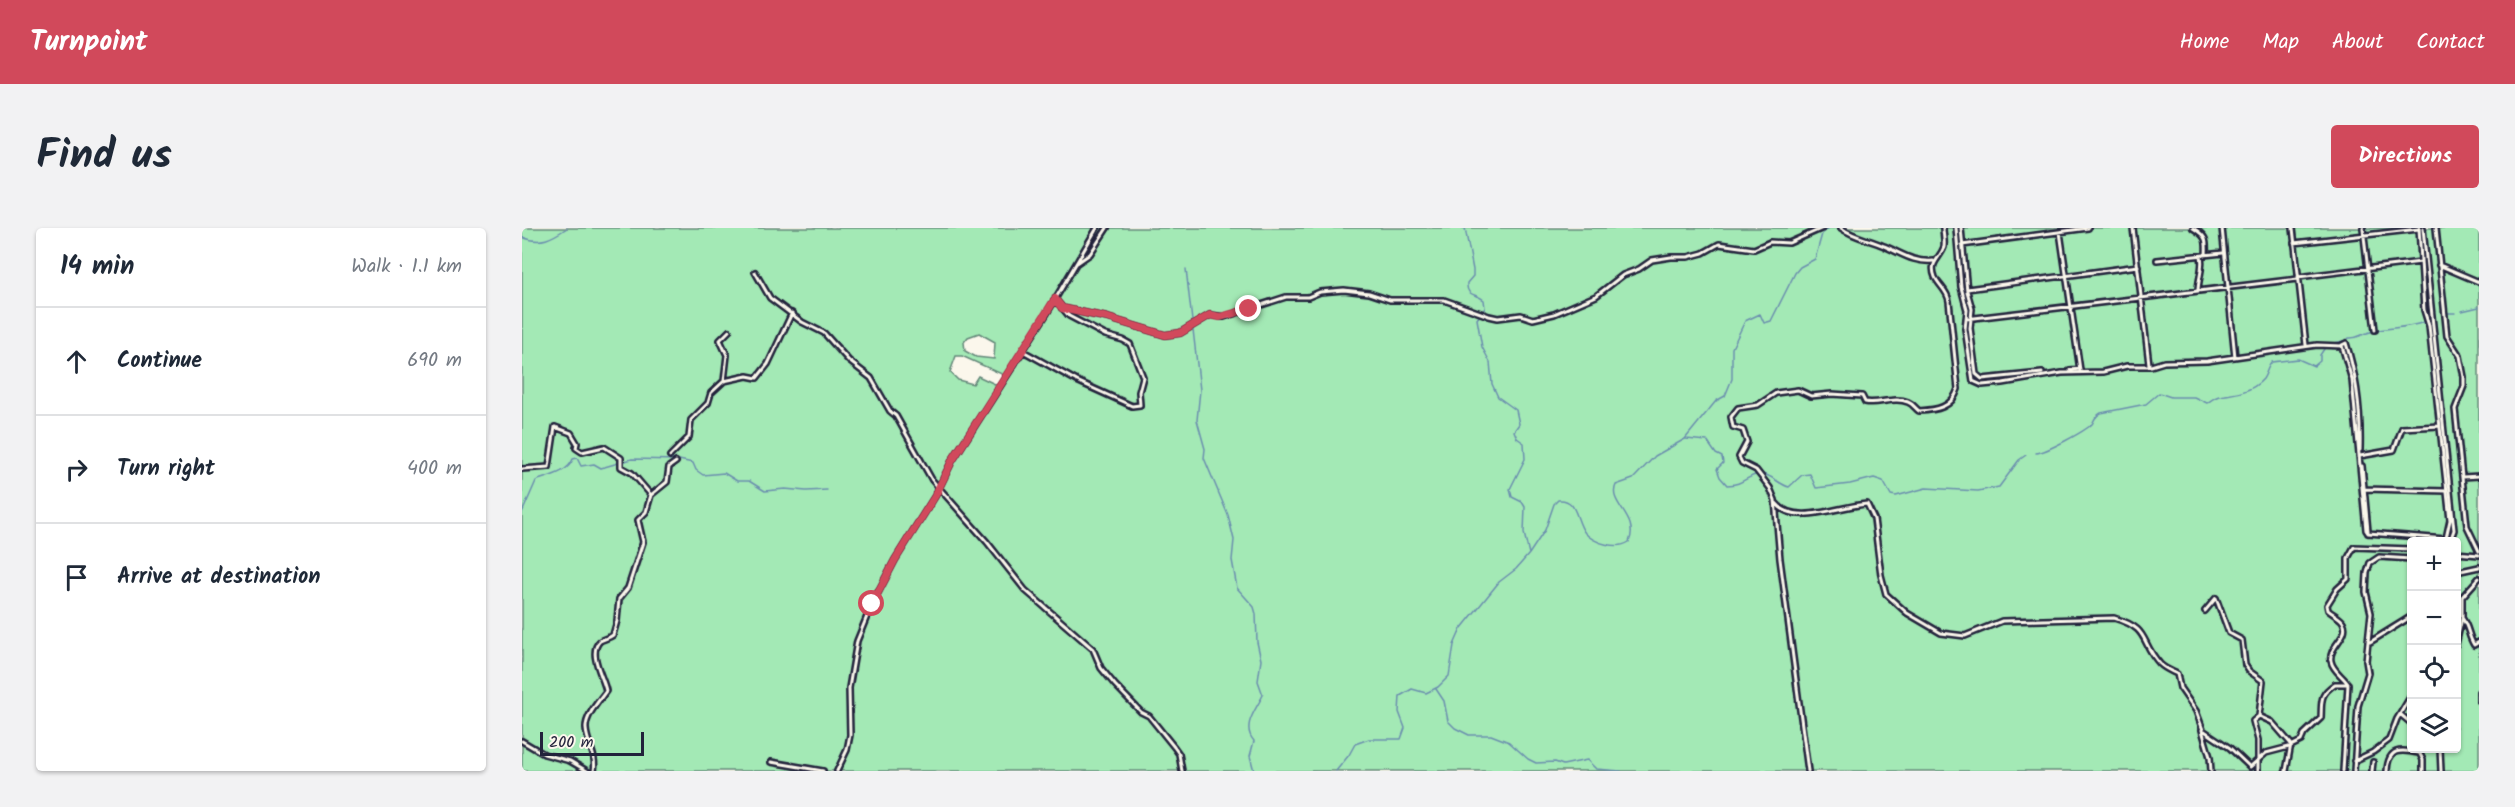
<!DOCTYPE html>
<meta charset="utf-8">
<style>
body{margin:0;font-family:Kalam,sans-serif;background:#f2f2f3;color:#1f2937}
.controls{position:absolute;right:18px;bottom:18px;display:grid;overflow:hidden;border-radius:6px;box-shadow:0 2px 4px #0004}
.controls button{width:54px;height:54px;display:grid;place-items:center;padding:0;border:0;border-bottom:2px solid #e0e1e3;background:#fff;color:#1f2937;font:30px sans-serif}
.scale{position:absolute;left:18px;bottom:15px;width:104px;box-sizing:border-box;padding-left:6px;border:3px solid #22223b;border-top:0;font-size:16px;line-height:21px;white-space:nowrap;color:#22223b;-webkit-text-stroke:4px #fbf7ec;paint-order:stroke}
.stop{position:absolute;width:18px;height:18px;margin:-14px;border:4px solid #d1495b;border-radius:50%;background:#fff}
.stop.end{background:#d1495b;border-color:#fff;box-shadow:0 2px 6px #0008}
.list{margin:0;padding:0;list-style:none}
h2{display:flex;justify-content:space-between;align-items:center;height:78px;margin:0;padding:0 24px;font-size:26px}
h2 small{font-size:20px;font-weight:400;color:#747a83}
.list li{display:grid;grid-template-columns:39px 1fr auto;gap:18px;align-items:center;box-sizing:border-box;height:108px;padding:0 24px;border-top:2px solid #e0e1e3}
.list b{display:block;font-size:22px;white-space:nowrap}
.list em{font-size:20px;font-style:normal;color:#747a83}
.icon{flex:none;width:33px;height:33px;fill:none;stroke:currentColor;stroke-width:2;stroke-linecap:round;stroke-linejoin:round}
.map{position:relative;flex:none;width:1957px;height:543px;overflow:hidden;border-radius:6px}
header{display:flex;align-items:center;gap:36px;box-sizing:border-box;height:84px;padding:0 30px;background:#d1495b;color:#fff}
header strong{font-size:28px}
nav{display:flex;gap:33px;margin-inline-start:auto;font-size:21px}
.intro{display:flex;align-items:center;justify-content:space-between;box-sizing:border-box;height:144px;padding:0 36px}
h1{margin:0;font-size:42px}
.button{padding:15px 27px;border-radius:6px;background:#d1495b;color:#fff;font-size:21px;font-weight:700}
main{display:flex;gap:36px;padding:0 36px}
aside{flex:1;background:#fff;border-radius:6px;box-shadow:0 2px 4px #0004}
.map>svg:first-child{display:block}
.green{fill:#a3e9b5;stroke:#628678;stroke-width:1.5;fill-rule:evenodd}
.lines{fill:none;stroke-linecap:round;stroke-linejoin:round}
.stream{stroke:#6b8eae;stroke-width:1.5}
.minor-casing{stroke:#22223b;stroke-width:8}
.minor{stroke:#fbf7ec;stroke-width:3}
.route{stroke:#d1495b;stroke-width:8}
</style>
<header>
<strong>Turnpoint</strong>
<nav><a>Home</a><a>Map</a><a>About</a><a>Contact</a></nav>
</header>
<div class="intro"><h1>Find us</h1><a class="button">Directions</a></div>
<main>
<aside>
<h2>14 min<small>Walk · 1.1 km</small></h2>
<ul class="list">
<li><svg class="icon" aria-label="ahead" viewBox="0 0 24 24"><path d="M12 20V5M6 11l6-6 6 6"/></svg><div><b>Continue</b></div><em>690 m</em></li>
<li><svg class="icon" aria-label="right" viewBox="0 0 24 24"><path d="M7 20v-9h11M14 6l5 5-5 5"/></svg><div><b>Turn right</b></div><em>400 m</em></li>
<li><svg class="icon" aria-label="arrive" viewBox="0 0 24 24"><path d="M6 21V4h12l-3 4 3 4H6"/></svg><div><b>Arrive at destination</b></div></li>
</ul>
</aside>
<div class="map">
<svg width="1957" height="543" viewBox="0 0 1957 543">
<rect width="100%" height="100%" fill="#fbf7ec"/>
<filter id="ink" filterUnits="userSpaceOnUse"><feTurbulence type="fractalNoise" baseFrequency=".0167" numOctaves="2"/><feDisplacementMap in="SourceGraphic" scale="12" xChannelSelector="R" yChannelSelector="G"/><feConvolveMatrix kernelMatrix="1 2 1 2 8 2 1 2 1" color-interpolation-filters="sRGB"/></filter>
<g filter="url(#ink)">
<path class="green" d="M0,0H1957V543H0ZM457,105L473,114L472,131L454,129L443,123L442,114L446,109ZM434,128H440L482,147L483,149L475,157L456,148L451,156L436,152L428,144ZM1890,314H1934V520H1890Z"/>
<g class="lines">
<path class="stream" d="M943,0L951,42V48L945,55C944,69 954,65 962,72L963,80L955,91L960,119L968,134L970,156L976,169L994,182L997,196L992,203L995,210L1002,215L1003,231L988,261L990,269L1000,274L1003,279L1002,305L1007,326
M0,9C19,17 30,10 45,0
M664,41L678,162L675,192L683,221L682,230L706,287L712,312L710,332L715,360L732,379L734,386L735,414L739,432L736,453L741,467C734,482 719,498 732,513L728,528L732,543
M1940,83L1957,79
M1926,85H1933
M1808,116L1825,112L1827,110C1834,111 1838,107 1845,105C1864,98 1881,102 1902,94
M1164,211L1185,213L1194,226L1200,229L1201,235L1195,241L1198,249L1205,257C1221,257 1223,249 1236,246C1246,244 1258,257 1267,259L1280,247L1288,246L1294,260L1328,256L1352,250L1361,253L1369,267L1374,268L1404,260L1456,263L1477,259L1497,232L1504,227
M1514,225C1525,224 1563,203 1570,196C1573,191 1573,188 1579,185L1624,176L1637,165L1649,169H1672L1685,175C1688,173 1693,169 1697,168C1712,166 1730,164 1741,151C1745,145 1745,139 1750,134L1776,131L1792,138L1798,133V127L1804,118
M0,285L14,253C26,248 46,245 51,231L55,230L59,238L72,236L79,240L110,231L157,232L171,235L174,242L181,247L202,245L215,253H227L243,263L263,261L284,263L305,262
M914,461L922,473L926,493L933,500L947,507H969L987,514L1006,531L1014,535L1033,534L1041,537L1065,532L1074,541L1099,543
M814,543L827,527L833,516L847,511H879L883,500L877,484L878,468L890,461L904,465L916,459L927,448L932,417L939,401L977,354L994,341L1007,326L1023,302L1032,276L1036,272C1056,270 1053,293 1063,305C1072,315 1095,322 1107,314C1118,289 1085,276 1094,257L1111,251L1133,228L1163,211L1194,173L1203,168L1210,151V120L1223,93L1238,86L1242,95L1249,93L1273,45L1278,39L1293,31L1300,6L1307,0"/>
<defs>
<path id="minor" d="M1319,0C1333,10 1347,11 1362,18C1379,25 1392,35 1411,33
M1434,0L1439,59L1445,82L1443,101L1451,153L1460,157L1481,155L1540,145L1581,144L1605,138H1629L1642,134L1685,133L1795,117L1820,118L1830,152L1844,302L1846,305
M1439,0L1445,63L1450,81L1448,100L1454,146L1460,151L1520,145
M1611,0L1627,136
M1671,0C1684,8 1685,11 1684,27
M1700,0L1713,129
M1771,0L1784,117
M1841,0L1853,102
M1897,0L1902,82L1907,98L1928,292L1924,310
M1914,0L1925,108L1938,128L1942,149V158L1933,181L1945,298L1957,323
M1538,4L1558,142
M1772,15L1897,1
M1440,17L1566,0
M1635,32L1701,25
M555,35L568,26L585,0
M1917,37L1957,54
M233,44L248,70L280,94L302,105L327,133L349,150L368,183L374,188L410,252L465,314L503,362L571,421L579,440L593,457L619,484L627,488L652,519L657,526L660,543
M1776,49L1899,34
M1445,61L1616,38
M1676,63C1676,51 1682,39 1679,28
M540,80L586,90L643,107L658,105L688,87L702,89L764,69H786L798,64L822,62L847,65L868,72H922L967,88L976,90L999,87L1011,91L1032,86L1074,68L1101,47L1117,41L1130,32L1149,29H1166L1181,25L1197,16L1232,21L1248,14L1267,15L1301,0
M1444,91L1776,51
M1820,117L1824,115C1835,149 1839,187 1838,222
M501,123L555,153L610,178L618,177L617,164L621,149L608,116L601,112L583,107L547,88L533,71
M1548,142L1558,141
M202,153L225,148L235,150L246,136L270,85
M148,228L167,209L169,192L186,175L189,165L202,153L205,127L198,112L207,103
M1838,228L1872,222L1880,200L1918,198
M1840,238L1846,303
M0,241L27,239L33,199L49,205L55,215L54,220L60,224L82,219L99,230V239L110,245L129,267
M1941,249L1957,248
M1843,261L1925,263
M1254,275C1272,299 1321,277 1345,276L1352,291L1359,347L1364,366L1385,385L1419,405L1443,408L1480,393L1592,390C1629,401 1617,413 1638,436C1643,441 1649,443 1655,446L1658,460L1674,483L1681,502L1708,520L1728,539L1744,525L1767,519L1779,513L1782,506L1799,490C1800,472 1797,467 1813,456H1826
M1846,305L1924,311L1929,310L1932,302L1901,0
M1934,325L1957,327
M1934,344L1957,339
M1683,383L1694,370L1707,405L1720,412L1723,437L1727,443L1741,453L1737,488
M1940,390C1947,399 1946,408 1952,417L1957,414
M1848,414L1890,388
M1934,416L1940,390V369L1957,350
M1957,464V472
M1878,486L1890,496
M1680,502L1688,529L1689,543
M0,513L22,526L48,533L65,543
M1895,520L1901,532V543
M1918,520L1919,543
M1832,533L1851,524L1867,512L1875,491L1890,466
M249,534L301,543
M72,543C75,527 65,516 64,501C63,488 77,473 84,463C82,450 65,425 78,413C81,411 87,410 91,407L95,393L97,371L106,360L121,314L116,292L124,284L129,267L145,254L147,239L154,234
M315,543L325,522L328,507L327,460L335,413L350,376L373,332L413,268L430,233L525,85L575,0
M1286,543L1258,331L1253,272L1248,260L1234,242L1220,235L1217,229L1225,214L1221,202L1211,199L1209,189L1216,180L1236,177L1254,165L1276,162L1289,168L1310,166L1340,168L1343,174C1357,177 1372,168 1386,174C1391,176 1393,180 1397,183C1414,182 1430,180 1436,161L1427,73C1425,62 1417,58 1413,49C1407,34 1418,31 1422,19C1423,13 1421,6 1421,0
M1736,543V512L1731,493L1737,488L1750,494L1769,516L1764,543
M1821,543L1826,456C1821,448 1811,443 1809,433C1806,418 1829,408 1821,394C1818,389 1810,386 1806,382L1805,377L1815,361L1826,351V330L1832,319L1890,321
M1832,543L1836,478L1846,445L1844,433L1849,385L1844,364L1845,345L1848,335L1857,329L1890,331
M1850,543L1851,534
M1865,543C1866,520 1878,521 1897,525"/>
</defs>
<use href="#minor" class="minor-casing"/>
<use href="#minor" class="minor"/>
</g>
</g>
<g class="lines" filter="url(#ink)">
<path class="route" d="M350,376L373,332L413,268L430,233L533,71L540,80L586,90L643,107L658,105L688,87L698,89L727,81"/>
</g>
</svg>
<div class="controls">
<button>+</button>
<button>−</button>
<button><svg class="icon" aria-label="locate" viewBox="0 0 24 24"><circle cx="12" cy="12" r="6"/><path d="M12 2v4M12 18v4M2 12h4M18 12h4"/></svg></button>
<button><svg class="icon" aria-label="layers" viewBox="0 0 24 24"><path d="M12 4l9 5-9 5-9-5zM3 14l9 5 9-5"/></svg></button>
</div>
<div class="scale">200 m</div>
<div class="stop" style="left:350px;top:376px"></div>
<div class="stop end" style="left:727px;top:81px"></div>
</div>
</main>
